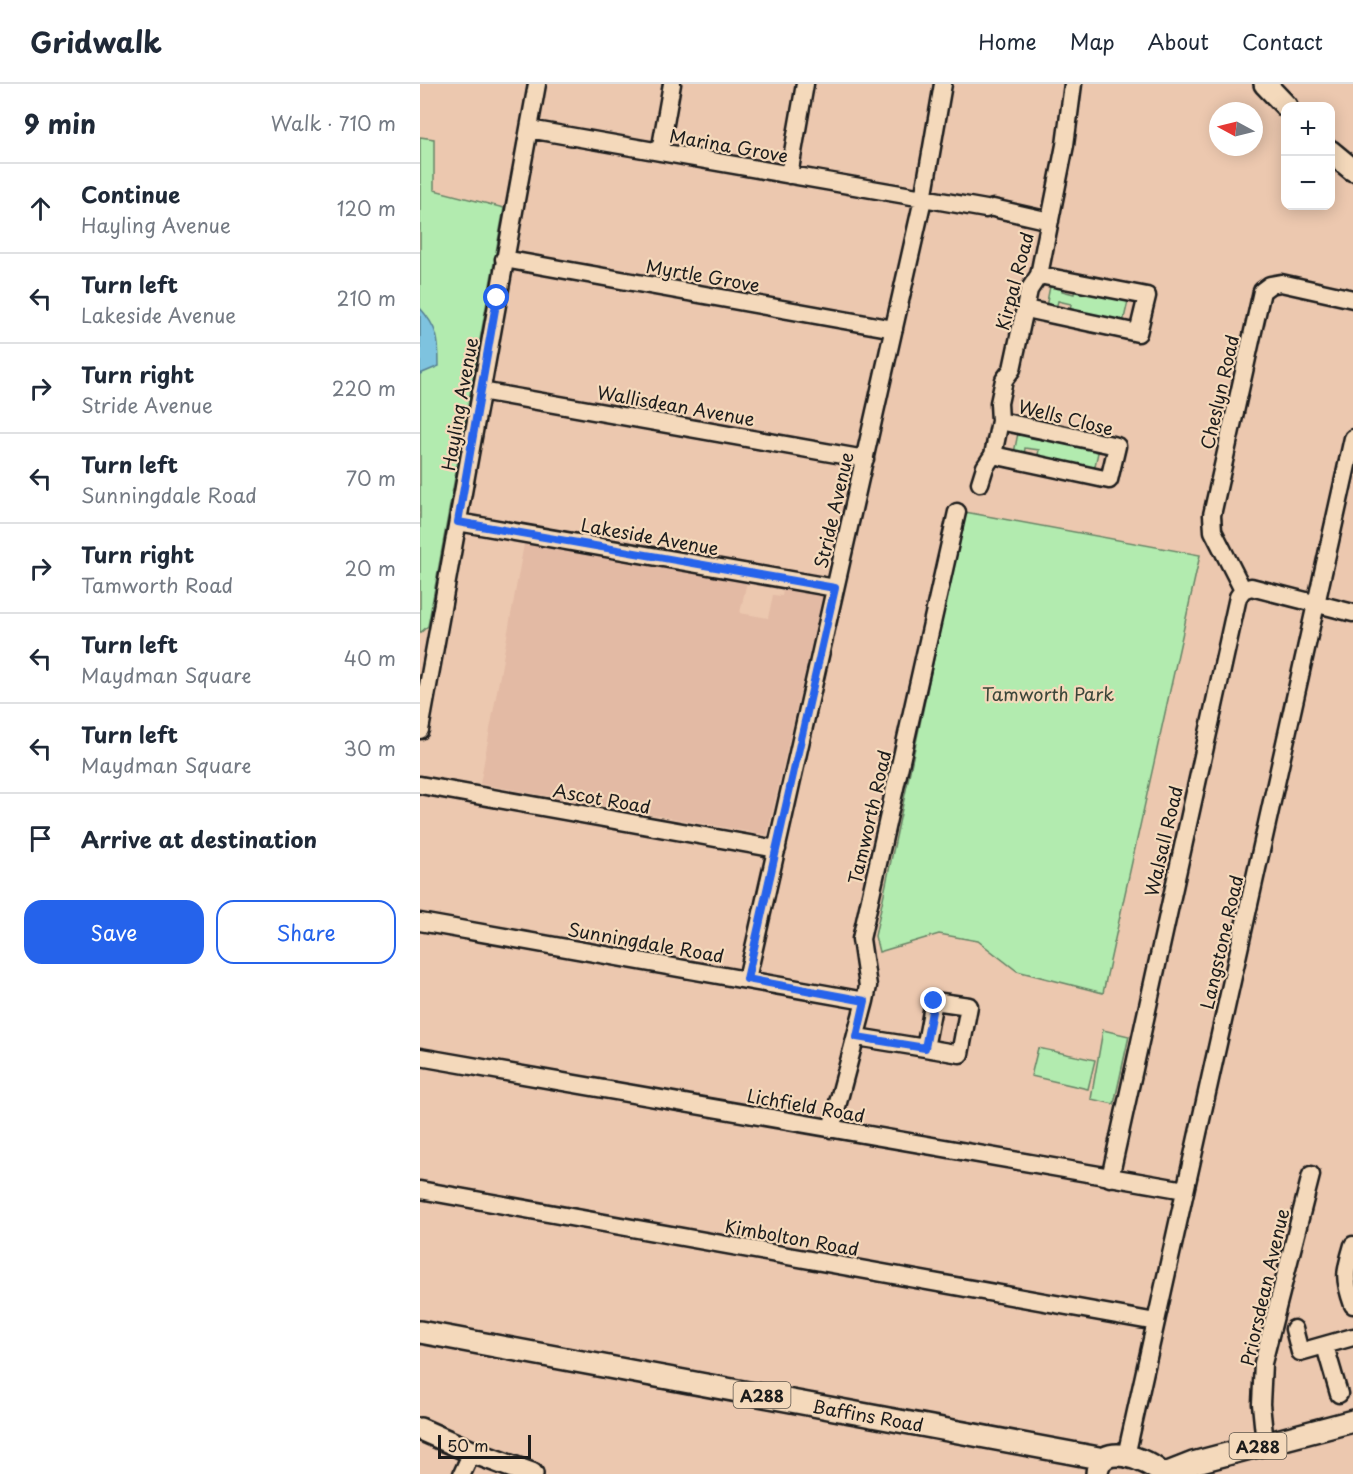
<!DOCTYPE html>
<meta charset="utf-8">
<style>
body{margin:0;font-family:"Playpen Sans",sans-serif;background:#f2f2f3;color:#1f2937}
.controls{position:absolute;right:18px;top:18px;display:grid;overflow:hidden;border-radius:12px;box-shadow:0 3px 15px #0003}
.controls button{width:54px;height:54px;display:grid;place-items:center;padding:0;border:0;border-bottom:2px solid #e0e1e3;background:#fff;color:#1f2937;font:30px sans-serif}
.compass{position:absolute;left:789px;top:18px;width:54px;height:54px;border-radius:50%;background:#fff;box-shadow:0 3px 15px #0003;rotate:277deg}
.scale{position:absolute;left:18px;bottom:15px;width:93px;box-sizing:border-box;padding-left:6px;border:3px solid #1c1c1c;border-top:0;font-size:16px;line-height:21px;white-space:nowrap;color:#1c1c1c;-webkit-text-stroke:4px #f4d9bb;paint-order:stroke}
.stop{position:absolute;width:18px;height:18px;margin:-14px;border:4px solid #2563eb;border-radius:50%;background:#fff}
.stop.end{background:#2563eb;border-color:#fff;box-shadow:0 2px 6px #0008}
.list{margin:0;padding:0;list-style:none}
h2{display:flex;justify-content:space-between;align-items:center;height:78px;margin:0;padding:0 24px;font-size:26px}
h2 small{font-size:20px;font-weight:400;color:#747a83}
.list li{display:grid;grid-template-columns:39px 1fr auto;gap:18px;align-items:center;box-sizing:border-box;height:90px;padding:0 24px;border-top:2px solid #e0e1e3}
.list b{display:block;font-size:22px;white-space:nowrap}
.list p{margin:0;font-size:20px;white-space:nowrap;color:#747a83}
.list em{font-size:20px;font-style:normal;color:#747a83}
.actions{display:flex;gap:12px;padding:18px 24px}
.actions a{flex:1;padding:14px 0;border:2px solid #2563eb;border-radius:18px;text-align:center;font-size:21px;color:#2563eb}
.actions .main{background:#2563eb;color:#fff}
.icon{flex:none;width:33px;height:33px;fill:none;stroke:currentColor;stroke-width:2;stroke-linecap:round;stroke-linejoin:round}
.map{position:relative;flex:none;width:933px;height:1390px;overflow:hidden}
header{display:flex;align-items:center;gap:36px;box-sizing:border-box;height:84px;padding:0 30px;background:#fff;border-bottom:2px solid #e0e1e3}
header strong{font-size:28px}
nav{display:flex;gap:33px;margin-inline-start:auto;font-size:21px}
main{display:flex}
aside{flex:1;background:#fff}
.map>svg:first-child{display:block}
.built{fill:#e3baa4}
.green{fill:#b2ebaf;stroke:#678466;stroke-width:1.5}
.water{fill:#7ec3df;stroke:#578091;stroke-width:1.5}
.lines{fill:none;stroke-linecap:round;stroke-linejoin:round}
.minor-casing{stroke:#1c1c1c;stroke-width:21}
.major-casing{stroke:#1c1c1c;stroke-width:26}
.minor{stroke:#f4d9bb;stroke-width:16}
.major{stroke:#f4d9bb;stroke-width:21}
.route{stroke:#2563eb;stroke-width:8}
.labels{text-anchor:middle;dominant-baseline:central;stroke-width:4.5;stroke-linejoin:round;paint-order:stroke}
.shield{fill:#f4d9bb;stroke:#5d554c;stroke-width:1.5}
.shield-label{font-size:16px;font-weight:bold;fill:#1c1c1c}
.street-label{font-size:18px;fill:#1c1c1c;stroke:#f4d9bb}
.park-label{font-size:18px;fill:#3a4539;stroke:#f4d9bb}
</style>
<header>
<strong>Gridwalk</strong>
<nav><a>Home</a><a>Map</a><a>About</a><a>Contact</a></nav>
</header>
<main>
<aside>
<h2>9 min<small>Walk · 710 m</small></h2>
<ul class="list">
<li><svg class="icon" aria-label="ahead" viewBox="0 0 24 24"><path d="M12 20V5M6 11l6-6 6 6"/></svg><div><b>Continue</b><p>Hayling Avenue</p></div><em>120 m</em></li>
<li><svg class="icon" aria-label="left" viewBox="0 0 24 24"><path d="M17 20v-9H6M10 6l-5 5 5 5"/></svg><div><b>Turn left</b><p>Lakeside Avenue</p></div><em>210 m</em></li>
<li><svg class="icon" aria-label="right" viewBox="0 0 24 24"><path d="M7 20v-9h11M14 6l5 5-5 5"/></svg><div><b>Turn right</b><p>Stride Avenue</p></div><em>220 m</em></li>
<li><svg class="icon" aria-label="left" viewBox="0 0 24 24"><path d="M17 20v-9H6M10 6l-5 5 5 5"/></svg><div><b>Turn left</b><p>Sunningdale Road</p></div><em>70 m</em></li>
<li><svg class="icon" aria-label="right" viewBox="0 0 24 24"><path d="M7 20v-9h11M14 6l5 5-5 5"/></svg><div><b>Turn right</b><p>Tamworth Road</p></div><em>20 m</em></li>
<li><svg class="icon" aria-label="left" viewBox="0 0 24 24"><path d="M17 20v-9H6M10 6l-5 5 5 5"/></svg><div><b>Turn left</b><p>Maydman Square</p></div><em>40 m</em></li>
<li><svg class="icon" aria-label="left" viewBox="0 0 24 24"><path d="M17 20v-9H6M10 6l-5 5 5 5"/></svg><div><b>Turn left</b><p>Maydman Square</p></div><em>30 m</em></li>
<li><svg class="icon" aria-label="arrive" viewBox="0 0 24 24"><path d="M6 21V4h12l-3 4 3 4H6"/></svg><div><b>Arrive at destination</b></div></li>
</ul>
<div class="actions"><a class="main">Save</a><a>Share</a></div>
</aside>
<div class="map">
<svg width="933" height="1390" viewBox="0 0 933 1390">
<rect width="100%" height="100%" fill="#ecc8af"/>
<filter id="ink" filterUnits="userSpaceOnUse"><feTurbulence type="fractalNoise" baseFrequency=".0167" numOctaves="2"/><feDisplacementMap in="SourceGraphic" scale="12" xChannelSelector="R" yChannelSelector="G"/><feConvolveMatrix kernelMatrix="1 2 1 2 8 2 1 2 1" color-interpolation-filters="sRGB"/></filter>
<g filter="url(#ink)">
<path class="built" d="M104,460L327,497L320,529L348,534L353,511L362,512L363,504L403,510L347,751L60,700Z"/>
<path class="green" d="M0,53L14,55V106L84,124L8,542L0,549Z
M631,197L643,199L642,207L654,210L655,203L709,213L703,239L650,228L651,220L638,217L636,225L626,223Z
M599,344L611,346L610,354L622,356L623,349L680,360L674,386L617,375L619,366L605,364L604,371L594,369Z
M545,428L780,471L683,909L597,887L558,857L519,850L459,868L455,852Z
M683,946L709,952L694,1020L671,1015Z
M618,964L675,976L668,1005L611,992Z"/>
<path class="water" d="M0,224C18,244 19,256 19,282L0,290Z"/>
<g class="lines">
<defs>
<path id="minor" d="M109,45L566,125
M240,68L252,0
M369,91L385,0
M573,124L630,137
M84,175L474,245
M606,225L718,249L727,212L619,191
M61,307L445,375
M573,371L689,396L697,362L580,337
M560,399L565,383L573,371L580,337L579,319L584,296L592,285L609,206L619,191L645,61L653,0
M38,438L415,504
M823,506L793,447L792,431L842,207L850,201L861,199L933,215
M0,646L117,0
M0,701L357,765
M0,838L445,917
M327,895L503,115L523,0
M437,953L505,964L514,917L549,922L540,970L505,964
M0,973L765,1106
M411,1045L445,917L448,902L441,855L537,428
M690,1094L818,513L823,506L831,503L933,529
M0,1106L736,1238
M933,1161C925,1188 923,1193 933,1221
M874,1245L880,1268L933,1253
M905,1262L919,1310
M845,1360L841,1320L843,1279L891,1091
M706,1372L933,354
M42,1390L52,1368"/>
<path id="major" d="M845,0L866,22
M910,67L933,86
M0,1248L684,1375
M0,1345L52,1368L112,1390
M677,1390C678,1356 728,1375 742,1390
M745,1390L773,1379L933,1337"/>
</defs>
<use href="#minor" class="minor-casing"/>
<use href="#major" class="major-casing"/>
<use href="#minor" class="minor"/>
<use href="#major" class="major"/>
</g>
</g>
<g class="lines" filter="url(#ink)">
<path class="route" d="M77,214L38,438L415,504L327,895L445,917L437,953L505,964L514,917"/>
</g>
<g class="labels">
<g class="shield">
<rect x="313.5" y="1298" width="57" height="26" rx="4.5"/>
<rect x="809.5" y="1349" width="57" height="26" rx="4.5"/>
</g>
<g class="shield-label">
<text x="342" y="1311">A288</text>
<text x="838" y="1362">A288</text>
</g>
<g class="street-label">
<text transform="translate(309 61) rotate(10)">Marina Grove</text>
<text transform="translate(283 191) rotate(10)">Myrtle Grove</text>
<text transform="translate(594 197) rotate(-75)">Kirpal Road</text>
<text transform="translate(799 308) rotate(-77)">Cheslyn Road</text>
<text transform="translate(39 320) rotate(-80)">Hayling Avenue</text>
<text transform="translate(256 321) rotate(10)">Wallisdean Avenue</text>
<text transform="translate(646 333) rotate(14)">Wells Close</text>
<text transform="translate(413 426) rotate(-77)">Stride Avenue</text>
<text transform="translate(230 452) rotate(10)">Lakeside Avenue</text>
<text transform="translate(182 714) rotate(10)">Ascot Road</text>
<text transform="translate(449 733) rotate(-77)">Tamworth Road</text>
<text transform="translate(743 757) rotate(-77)">Walsall Road</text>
<text transform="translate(226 858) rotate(10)">Sunningdale Road</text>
<text transform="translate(801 858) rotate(-77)">Langstone Road</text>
<text transform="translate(386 1021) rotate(10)">Lichfield Road</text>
<text transform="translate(372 1153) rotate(10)">Kimbolton Road</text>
<text transform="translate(844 1203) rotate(-77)">Priorsdean Avenue</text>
<text transform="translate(448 1331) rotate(10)">Baffins Road</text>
</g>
<g class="park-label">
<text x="628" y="609">Tamworth Park</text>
</g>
</g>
</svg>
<div class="controls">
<button>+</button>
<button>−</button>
</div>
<svg class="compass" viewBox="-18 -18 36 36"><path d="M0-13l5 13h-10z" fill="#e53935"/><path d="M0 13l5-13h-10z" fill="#747a83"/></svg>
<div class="scale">50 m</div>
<div class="stop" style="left:77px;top:214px"></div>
<div class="stop end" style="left:514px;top:917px"></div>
</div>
</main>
